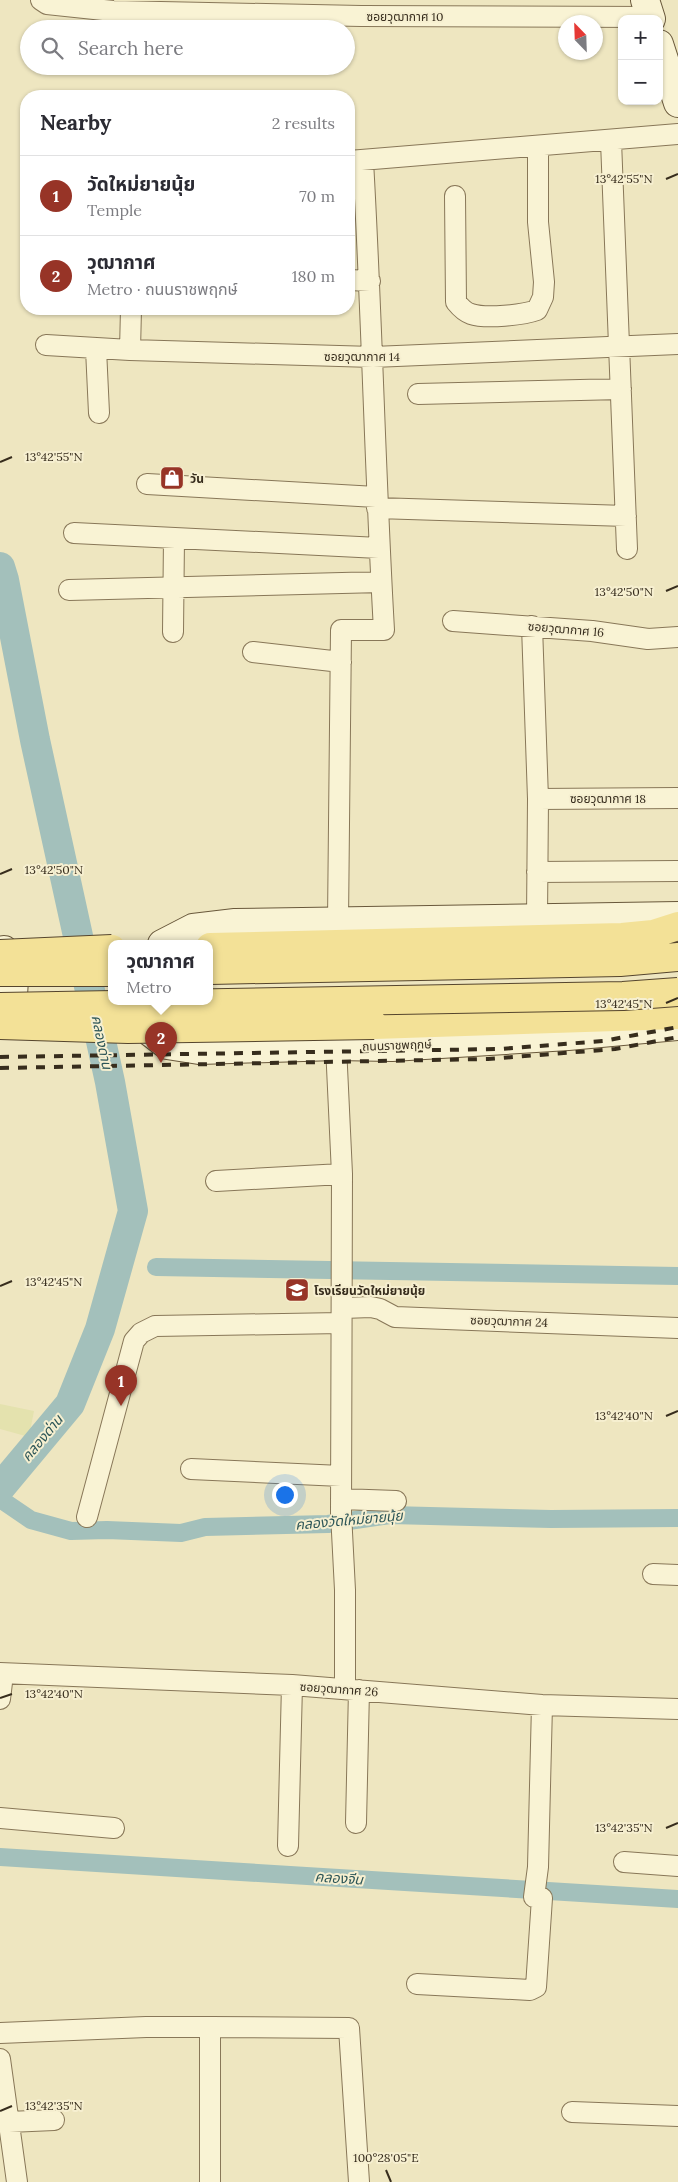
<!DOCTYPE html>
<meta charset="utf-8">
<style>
body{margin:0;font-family:Lora,"Noto Sans Thai",serif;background:#f7f7f7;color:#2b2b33}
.controls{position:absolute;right:15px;top:15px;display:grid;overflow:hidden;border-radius:10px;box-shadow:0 1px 4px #0004}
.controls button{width:45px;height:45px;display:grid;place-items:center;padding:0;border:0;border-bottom:1px solid #e1e1e2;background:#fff;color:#2b2b33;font:25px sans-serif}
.compass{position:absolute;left:558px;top:15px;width:45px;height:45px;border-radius:50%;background:#fff;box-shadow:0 1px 4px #0004;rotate:337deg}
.you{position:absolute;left:284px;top:1494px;width:18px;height:18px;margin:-12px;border:4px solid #fff;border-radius:50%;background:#1a73e8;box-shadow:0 0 0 8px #1a73e833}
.badge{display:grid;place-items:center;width:32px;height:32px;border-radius:50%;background:#973427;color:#fff;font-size:16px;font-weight:700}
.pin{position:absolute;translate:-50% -41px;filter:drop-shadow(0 1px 2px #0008)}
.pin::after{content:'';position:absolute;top:26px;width:18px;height:15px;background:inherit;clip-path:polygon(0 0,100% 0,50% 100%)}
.popup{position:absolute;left:108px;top:940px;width:105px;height:65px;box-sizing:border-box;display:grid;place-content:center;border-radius:10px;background:#fff;filter:drop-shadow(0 1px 4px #0005);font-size:16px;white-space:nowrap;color:#7c7c81}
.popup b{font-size:19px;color:#2b2b33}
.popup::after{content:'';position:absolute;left:50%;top:100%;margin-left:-10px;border:10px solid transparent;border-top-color:#fff}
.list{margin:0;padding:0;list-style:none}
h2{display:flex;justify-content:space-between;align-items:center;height:65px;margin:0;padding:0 20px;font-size:21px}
h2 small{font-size:16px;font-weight:400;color:#7c7c81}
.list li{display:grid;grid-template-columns:32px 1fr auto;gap:15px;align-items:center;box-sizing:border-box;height:80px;padding:0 20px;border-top:1px solid #e1e1e2}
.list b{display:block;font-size:19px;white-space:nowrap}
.list p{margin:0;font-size:16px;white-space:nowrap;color:#7c7c81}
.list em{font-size:16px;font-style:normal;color:#7c7c81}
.icon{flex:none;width:28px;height:28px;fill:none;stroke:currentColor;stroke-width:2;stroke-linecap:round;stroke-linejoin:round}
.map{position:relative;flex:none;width:678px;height:2182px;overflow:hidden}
.search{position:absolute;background:#fff;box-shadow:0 1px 4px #0004;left:20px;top:20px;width:335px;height:55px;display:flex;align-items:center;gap:12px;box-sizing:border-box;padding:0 18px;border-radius:28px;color:#7c7c81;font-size:19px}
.panel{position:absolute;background:#fff;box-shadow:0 1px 4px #0004;left:20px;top:90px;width:335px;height:225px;border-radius:20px}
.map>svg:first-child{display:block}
.farmland{fill:#e4e2ae}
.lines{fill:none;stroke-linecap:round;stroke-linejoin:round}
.canal{stroke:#a3c0bb;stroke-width:18}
.river{stroke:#a3c0bb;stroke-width:30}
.minor-casing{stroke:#887758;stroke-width:22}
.secondary-casing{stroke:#69583b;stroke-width:30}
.primary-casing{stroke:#55452d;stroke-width:30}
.minor{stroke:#f9f3d4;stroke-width:20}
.secondary{stroke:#f9f3d4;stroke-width:28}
.primary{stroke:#f3e197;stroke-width:28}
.rail{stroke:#372d1d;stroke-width:4;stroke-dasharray:9 9;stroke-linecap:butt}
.primary-bridge-casing{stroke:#55452d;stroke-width:30;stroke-linecap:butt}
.primary-bridge{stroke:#f3e197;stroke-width:28}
.ticks{fill:none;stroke:#372d1d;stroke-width:2}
.labels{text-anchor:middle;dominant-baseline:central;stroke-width:4;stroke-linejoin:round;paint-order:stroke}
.street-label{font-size:12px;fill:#372d1d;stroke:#f6efd0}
.poi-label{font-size:12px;font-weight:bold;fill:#372d1d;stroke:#f6efd0;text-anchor:start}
.water-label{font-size:14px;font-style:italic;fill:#2c5557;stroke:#f6efd0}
.ticks-label{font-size:12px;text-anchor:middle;fill:#372d1d;stroke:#f6efd0;stroke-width:4;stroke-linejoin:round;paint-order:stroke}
</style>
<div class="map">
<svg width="678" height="2182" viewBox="0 0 678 2182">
<rect width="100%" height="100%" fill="#eee6c0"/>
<path class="farmland" d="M0,1404L34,1411L29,1437L0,1429Z"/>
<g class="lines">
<path class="canal" d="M156,1267L678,1276
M0,1499L31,1520L71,1531L107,1530L181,1533L205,1527L328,1524L390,1515L551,1519L678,1518
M0,1857L678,1899"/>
<path class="river" d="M0,567L4,580L35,740L110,1082L133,1211L100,1329L70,1404L0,1488"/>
<defs>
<path id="minor" d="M41,0L47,4L113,11L361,16L651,17
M611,141L627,549
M349,161L678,134
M455,196L456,302C460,307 465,312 471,314C486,319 523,315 537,310L543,297L544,282L538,222V147
M349,280L370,281
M46,345L130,350L373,357L678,344
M96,349L99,413
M130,350L131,309
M418,394L621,389
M147,484L376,497
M377,508L626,516
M74,533L379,548
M69,590L381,582
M453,621L592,631L648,639L678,637
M532,626L538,799L537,918
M173,632L174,538
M253,652L341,662
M538,799L678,798
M537,872L678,871
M338,921L341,630H384C375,474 372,317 363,161
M336,1046L342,1174L341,1513L345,1590V1689
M216,1181L342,1174
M343,1308L371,1307L380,1309L395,1317L678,1328
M191,1469L341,1476
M341,1499L396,1501
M87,1517L134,1341L141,1333L155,1326L341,1323
M653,1574L678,1575
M0,1673L292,1685L542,1705L678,1709
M0,1699L3,1674
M0,1818L114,1828
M356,1823L359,1690
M288,1846L292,1685
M624,1862L678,1866
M417,1984L530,1990L536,1987L542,1898L534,1897L538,1867L542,1705
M210,2027L349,2028L359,2182
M0,2033L146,2027H210V2182
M0,2059L17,2182
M572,2112L678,2116
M9,2122L54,2120"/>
<path id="secondary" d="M645,0L651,19
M659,44L678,103
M162,944L193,928L235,923L678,916
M141,1015L150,1032L167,1045L199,1050L336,1046L392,1047L568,1036L678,1026
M0,1018C20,1001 15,970 4,950"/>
<path id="primary" d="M210,947L622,937L653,934L678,926
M210,970L620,962L678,957
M374,1025L678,1015"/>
</defs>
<use href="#minor" class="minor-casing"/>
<use href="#secondary" class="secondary-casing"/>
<use href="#primary" class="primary-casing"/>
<use href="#minor" class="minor"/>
<use href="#secondary" class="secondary"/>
<use href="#primary" class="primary"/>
<path class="rail" d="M0,1057L500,1049L603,1041L678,1027
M0,1068L488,1059L615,1049L678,1037"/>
<defs>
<path id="primary-bridge" d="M0,954L112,949
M0,972H112
M0,1007L623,996L678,992
M0,1025L128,1029L374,1025"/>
</defs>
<use href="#primary-bridge" class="primary-bridge-casing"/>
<use href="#primary-bridge" class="primary-bridge"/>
</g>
<path class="ticks" d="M666,179L678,174M0,462L12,457M666,591L678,586M0,874L12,869M666,1003L678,998M0,1286L12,1281M666,1416L678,1411M0,1698L12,1694M666,1828L678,1823M0,2111L12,2106M386,2170L391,2182"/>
<defs>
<symbol id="shop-square" viewBox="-11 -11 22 22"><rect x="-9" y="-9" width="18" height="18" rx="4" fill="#973427" stroke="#f6efd0"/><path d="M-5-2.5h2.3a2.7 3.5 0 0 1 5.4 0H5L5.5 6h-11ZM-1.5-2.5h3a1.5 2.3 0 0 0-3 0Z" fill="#fff"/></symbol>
<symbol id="school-square" viewBox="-11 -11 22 22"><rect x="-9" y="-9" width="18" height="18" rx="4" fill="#973427" stroke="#f6efd0"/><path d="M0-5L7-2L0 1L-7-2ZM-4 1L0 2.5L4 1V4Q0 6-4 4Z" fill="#fff"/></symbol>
</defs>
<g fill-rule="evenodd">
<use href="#shop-square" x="158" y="464" width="28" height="28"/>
<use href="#school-square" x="283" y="1276" width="28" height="28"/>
</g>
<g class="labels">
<g class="street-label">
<text x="405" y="16">ซอยวุฒากาศ 10</text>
<text x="362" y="356">ซอยวุฒากาศ 14</text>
<text transform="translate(566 629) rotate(5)">ซอยวุฒากาศ 16</text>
<text x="608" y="798">ซอยวุฒากาศ 18</text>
<text transform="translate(397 1045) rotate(-2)">ถนนราชพฤกษ์</text>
<text transform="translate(509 1321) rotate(2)">ซอยวุฒากาศ 24</text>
<text transform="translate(339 1689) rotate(4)">ซอยวุฒากาศ 26</text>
</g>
<g class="poi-label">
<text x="190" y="478">วัน</text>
<text x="314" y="1290">โรงเรียนวัดใหม่ยายนุ้ย</text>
</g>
<g class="water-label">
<text transform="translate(102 1042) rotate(78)">คลองด่าน</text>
<text transform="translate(42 1438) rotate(-50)">คลองด่าน</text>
<text transform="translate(349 1520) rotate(-5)">คลองวัดใหม่ยายนุ้ย</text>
<text transform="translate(339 1878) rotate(4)">คลองจีน</text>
</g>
</g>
<g class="ticks-label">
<text x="624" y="183">13°42'55"N</text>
<text x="54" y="461">13°42'55"N</text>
<text x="624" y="596">13°42'50"N</text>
<text x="54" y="874">13°42'50"N</text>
<text x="624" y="1008">13°42'45"N</text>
<text x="54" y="1286">13°42'45"N</text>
<text x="624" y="1420">13°42'40"N</text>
<text x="54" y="1698">13°42'40"N</text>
<text x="624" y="1832">13°42'35"N</text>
<text x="54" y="2110">13°42'35"N</text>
<text x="386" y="2162">100°28'05"E</text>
</g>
</svg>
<div class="controls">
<button>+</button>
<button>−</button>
</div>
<svg class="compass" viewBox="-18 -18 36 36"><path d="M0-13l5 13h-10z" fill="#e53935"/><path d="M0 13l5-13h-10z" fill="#7c7c81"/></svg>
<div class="you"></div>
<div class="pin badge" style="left:121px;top:1406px">1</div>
<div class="pin badge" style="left:161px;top:1063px">2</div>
<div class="popup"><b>วุฒากาศ</b>Metro</div>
<div class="search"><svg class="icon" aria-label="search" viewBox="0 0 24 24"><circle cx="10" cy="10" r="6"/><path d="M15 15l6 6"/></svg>Search here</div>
<section class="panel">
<h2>Nearby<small>2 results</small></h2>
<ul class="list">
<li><span class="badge">1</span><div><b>วัดใหม่ยายนุ้ย</b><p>Temple</p></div><em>70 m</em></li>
<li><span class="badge">2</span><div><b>วุฒากาศ</b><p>Metro · ถนนราชพฤกษ์</p></div><em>180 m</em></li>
</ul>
</section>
</div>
